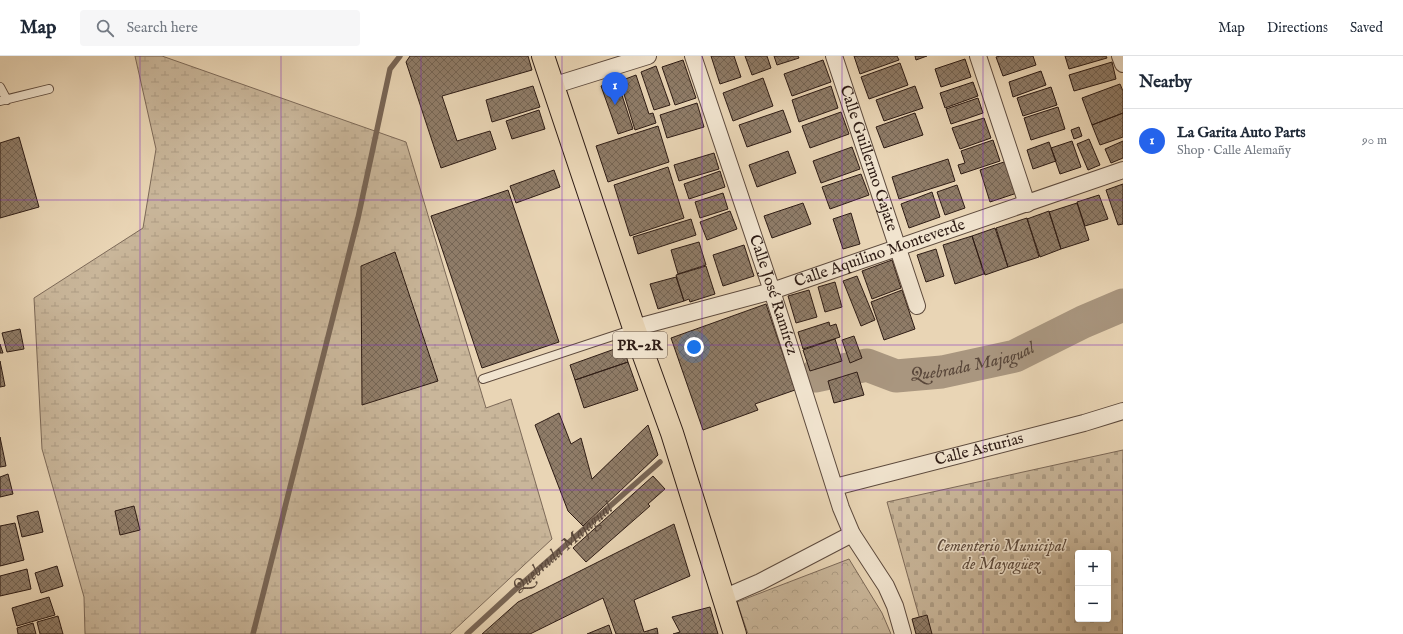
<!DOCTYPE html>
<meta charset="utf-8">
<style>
body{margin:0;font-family:"IM FELL English",serif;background:#f6f6f7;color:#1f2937}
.controls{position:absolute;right:12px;bottom:12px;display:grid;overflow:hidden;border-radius:4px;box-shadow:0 4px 16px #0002}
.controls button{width:36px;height:36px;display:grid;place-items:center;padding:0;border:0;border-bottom:1px solid #e0e1e3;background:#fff;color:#1f2937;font:20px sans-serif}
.you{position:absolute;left:694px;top:291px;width:14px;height:14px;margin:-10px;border:3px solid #fff;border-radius:50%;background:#1a73e8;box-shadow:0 0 0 6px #1a73e833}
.badge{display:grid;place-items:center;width:26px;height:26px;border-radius:50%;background:#2563eb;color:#fff;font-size:13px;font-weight:700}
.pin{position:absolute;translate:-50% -33px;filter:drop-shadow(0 1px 2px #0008)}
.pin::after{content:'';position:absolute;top:21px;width:14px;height:12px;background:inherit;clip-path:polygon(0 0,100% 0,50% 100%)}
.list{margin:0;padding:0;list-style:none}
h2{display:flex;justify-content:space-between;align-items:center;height:52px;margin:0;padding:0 16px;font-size:17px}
h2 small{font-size:13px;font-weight:400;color:#747a83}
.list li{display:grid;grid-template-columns:26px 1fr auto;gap:12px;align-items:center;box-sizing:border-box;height:64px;padding:0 16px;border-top:1px solid #e0e1e3}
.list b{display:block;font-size:15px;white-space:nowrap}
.list p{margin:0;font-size:13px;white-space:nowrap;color:#747a83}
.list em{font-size:13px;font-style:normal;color:#747a83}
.icon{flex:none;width:22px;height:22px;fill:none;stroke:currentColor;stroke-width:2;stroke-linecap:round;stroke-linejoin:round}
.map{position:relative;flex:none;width:1123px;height:578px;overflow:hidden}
header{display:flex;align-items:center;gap:24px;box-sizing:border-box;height:56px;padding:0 20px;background:#fff;border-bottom:1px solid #e0e1e3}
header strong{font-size:19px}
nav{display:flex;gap:22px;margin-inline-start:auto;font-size:14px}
.search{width:280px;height:36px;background:#f6f6f7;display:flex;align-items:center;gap:10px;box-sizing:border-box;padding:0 14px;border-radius:4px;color:#747a83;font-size:15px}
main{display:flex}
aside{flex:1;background:#fff}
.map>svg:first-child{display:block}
.forest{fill:url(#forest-crowns);stroke:#7c6958}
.wetland{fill:url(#wetland-marsh);stroke:#7c6958}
.cemetery{fill:url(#cemetery-stones);stroke:#7c6958;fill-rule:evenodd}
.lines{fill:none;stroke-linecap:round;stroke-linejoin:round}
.stream{stroke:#786555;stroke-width:5.5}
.river{stroke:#a9967f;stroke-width:33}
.building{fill:url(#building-cross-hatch);stroke:#2e1c15}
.service-casing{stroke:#5d4a3d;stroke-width:10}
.minor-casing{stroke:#5d4a3d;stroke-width:18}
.primary-casing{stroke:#2e1c15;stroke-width:24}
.service{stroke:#f1e4cf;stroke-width:8}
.minor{stroke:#f1e4cf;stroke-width:16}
.primary{stroke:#e9d5b5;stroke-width:22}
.grid{fill:none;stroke:#7b2cbf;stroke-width:1;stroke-opacity:0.55}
.labels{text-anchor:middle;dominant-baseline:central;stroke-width:3;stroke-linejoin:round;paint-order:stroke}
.shield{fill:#f1e4cf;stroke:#68584d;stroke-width:1}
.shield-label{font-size:15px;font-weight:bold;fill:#2e1c15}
.street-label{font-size:16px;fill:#2e1c15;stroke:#f1e4cf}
.park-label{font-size:16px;font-style:italic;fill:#5c4a3d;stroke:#f1e4cf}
.water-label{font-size:17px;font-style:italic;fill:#59473a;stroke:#f1e4cf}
</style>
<header>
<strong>Map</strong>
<div class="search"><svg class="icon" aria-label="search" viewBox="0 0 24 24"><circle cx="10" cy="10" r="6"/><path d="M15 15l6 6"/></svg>Search here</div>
<nav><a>Map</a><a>Directions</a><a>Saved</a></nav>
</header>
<main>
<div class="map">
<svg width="1123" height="578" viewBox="0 0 1123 578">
<defs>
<pattern id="forest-crowns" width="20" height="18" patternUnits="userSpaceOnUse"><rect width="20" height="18" fill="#c9b69a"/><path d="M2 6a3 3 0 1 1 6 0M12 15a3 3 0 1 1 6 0" fill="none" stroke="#ad9c84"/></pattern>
<pattern id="wetland-marsh" width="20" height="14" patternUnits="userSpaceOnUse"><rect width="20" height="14" fill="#c9b69a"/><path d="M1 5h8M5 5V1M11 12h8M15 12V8" fill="none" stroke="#ad9c84"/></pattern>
<pattern id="cemetery-stones" width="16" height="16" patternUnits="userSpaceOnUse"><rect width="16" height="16" fill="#c9b69a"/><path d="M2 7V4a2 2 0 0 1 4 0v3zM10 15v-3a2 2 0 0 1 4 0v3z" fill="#ad9c84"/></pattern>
<pattern id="building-cross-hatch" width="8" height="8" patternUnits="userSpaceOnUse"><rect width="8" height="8" fill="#8f7c68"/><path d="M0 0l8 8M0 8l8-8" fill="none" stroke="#756554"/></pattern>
</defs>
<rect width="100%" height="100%" fill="#e9d5b5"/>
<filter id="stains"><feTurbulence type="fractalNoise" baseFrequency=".005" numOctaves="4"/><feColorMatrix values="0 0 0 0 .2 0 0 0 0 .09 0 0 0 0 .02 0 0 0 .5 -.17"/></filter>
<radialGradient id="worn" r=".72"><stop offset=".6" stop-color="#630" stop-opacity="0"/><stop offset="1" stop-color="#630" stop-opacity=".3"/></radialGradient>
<path class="forest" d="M849,503L882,557L891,578H748L737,546Z"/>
<path class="wetland" d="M135,0H162L406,86L486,352L511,343L552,483L450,578H85L84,541L42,393L34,242L143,172L156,93Z"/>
<path class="cemetery" d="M1123,394V578H924L887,446ZM1078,497H1108V563H1078Z"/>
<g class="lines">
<g class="stream">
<path d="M253,578L358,162L390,13L400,0"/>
<path id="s1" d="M467,578L517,532L660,406"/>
</g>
<path class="river" id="s2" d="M815,320L867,309L896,320L942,316L1015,300L1083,266L1123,249"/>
</g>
<path class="building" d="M410,0H528L532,14L442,40L457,85L490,75L496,93L441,112L406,6Z
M711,0H734L741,21L720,28Z
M745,0H767L771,12L752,19Z
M774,0H798L799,2L777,9Z
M854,0H897L899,4L860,18Z
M915,0H927L916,4Z
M1000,0H1033L1036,9L1003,20L996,1Z
M1065,0H1106L1107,2L1069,13Z
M965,3L971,21L941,31L935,13Z
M683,4L696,42L675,49L662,11Z
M823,4L831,26L792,40L784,18Z
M1112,6L1116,23L1074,35L1069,19Z
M900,7L908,29L869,43L861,21Z
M656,10L670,49L654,54L641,16Z
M1041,15L1046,29L1013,41L1009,26Z
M636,19L649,58L653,57L656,67L635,74L620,25Z
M763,22L773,50L733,65L723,37Z
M617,24L633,73L618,78L601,30Z
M973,26L978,40L945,52L940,37Z
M1120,28L1123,35V57L1092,69L1082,42Z
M533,30L540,51L492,66L486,44Z
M831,30L838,52L799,66L792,44Z
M915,30L923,52L884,65L876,44Z
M1051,31L1057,49L1023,60L1017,42Z
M978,42L983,57L951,68L946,53Z
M697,47L704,71L667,82L660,59Z
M1058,51L1065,73L1031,84L1024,62Z
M539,54L545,73L512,83L506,65Z
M783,54L791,76L747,91L739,69Z
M841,56L849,78L810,92L802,70Z
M915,57L923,79L884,92L876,71Z
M1123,57V81L1100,89L1092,69Z
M984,62L991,82L960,93L952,72Z
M658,70L669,106L608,126L596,90Z
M1079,71L1082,80L1074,83L1071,74Z
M19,81L39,151L0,162V87Z
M1089,83L1100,109L1088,114L1077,88Z
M993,84L1000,105L961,118L958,109L965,107L961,95Z
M1072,85L1081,111L1060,118L1051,92Z
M1123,85V102L1111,107L1105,93Z
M1049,86L1056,105L1033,113L1027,94Z
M852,91L860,113L821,127L813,105Z
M788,95L796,117L757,131L749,109Z
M714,97L719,113L679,125L674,109Z
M948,103L955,125L899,143L892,121Z
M1007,105L1017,137L990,146L980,114Z
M668,111L684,162L630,180L614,129Z
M554,114L560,131L516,147L510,130Z
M720,115L725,131L689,143L684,128Z
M861,118L869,139L830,153L822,131Z
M1123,128V168L1118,169L1106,134Z
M957,129L965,152L945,159L937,136Z
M508,134L559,286L482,312L431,160Z
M932,136L940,161L909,172L901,148Z
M723,137L728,153L700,162L695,146Z
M1099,139L1108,163L1085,170L1077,146Z
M803,147L811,168L772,182L764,160Z
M1077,147L1089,184L1061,193L1049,156Z
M730,155L737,173L707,184L700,166Z
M1049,155L1061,193L1040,201L1027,163Z
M851,157L860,188L843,193L833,163Z
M1027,162L1039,201L1008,211L996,172Z
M691,163L696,179L638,198L633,181Z
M995,172L1008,211L985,219L972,180Z
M972,180L984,218L955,228L943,189Z
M699,186L706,209L678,218L671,194Z
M744,189L754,220L723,230L713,199Z
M936,193L944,220L926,226L917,199Z
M395,196L438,325L362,349L361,210Z
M892,204L901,232L872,243L862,215Z
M706,210L715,238L690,246L689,243L684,245L676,219Z
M857,220L875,264L861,270L843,225Z
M676,221L684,245L658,253L650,228Z
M835,226L842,251L825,256L818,231Z
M809,234L817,261L796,267L788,240Z
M902,234L915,273L884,284L871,246Z
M766,248L795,334L755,348L758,354L703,374L671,282Z
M829,266L830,270L836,268L840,281L803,293L798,276Z
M20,273L24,293L7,296L2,277Z
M854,280L862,302L850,307L842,284Z
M835,283L842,305L810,315L803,294Z
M0,288L3,297H0Z
M623,290L628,306L575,324L570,309Z
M0,305L5,330L0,331Z
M628,306L638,334L584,352L575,324Z
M857,316L864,339L834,347L828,325Z
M559,357L571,388L581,382L592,423L648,369L658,399L583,470L568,455L535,369Z
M0,381L6,410L0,411Z
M8,418L13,438L0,441V421Z
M653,420L665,433L648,448L650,450L586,506L573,492Z
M134,450L140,474L120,479L115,455Z
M38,455L43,476L22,481L17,460Z
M15,467L24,504L0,510V470Z
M674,468L690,520L634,544L644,576L657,572L658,578H616L603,542L530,578H482L518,546Z
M57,510L63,530L41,537L35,517Z
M27,513L31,533L0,540V520Z
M49,541L55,559L17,570L12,552Z
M710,551L718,578H673L680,576L672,561Z
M927,559L932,578H916L912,563Z
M58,560L63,578H40L37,566Z
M33,567L36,578H18L17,572Z
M609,569L612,578H587Z"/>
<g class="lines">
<defs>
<path id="service" d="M0,31L7,44
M0,45L49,33
M483,323L634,273"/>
<g id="minor">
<path id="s3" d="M693,0L772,235L841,452L852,478L886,530L895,550L903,578"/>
<path id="s4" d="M834,0L917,250"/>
<path d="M978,0L1027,148"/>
<path d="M1120,0L1123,8"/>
<path d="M552,30L648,0"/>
<path id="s5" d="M634,272L772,235L1123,114"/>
<path id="s6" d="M835,431L1084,367L1123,355"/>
<path d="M723,542L760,526L852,478"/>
</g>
<path id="primary" d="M543,0L634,272L672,377L735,578"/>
</defs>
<use href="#service" class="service-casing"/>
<use href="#minor" class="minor-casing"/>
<use href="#primary" class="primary-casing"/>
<use href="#service" class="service"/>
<use href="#minor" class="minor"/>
<use href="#primary" class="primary"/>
</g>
<path class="grid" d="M140,0V578M281,0V578M421,0V578M562,0V578M702,0V578M842,0V578M983,0V578M0,144H1123M0,289H1123M0,434H1123"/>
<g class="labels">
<rect class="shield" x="613" y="276" width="54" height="26" rx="3"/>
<g class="shield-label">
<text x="640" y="289">PR-2R</text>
</g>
<g class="street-label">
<text stroke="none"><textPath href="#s4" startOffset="108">Calle Guillermo Gajate</textPath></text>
<text stroke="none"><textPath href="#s5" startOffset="257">Calle Aquilino Monteverde</textPath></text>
<text stroke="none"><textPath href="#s3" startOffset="252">Calle José Ramírez</textPath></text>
<text stroke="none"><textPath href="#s6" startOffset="149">Calle Asturias</textPath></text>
</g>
<g class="park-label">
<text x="1001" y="491">Cementerio Municipal<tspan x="1001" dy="18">de Mayagüez</tspan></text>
</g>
<g class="water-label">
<text stroke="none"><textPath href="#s2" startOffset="162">Quebrada Majagual</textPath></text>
<text stroke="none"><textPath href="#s1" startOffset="129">Quebrada Majagual</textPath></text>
</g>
</g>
<rect width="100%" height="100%" filter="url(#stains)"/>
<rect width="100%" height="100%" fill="url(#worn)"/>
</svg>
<div class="controls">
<button>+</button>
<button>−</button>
</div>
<div class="you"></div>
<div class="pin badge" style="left:615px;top:49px">1</div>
</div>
<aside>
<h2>Nearby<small></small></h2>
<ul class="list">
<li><span class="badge">1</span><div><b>La Garita Auto Parts</b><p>Shop · Calle Alemañy</p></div><em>90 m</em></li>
</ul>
</aside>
</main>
